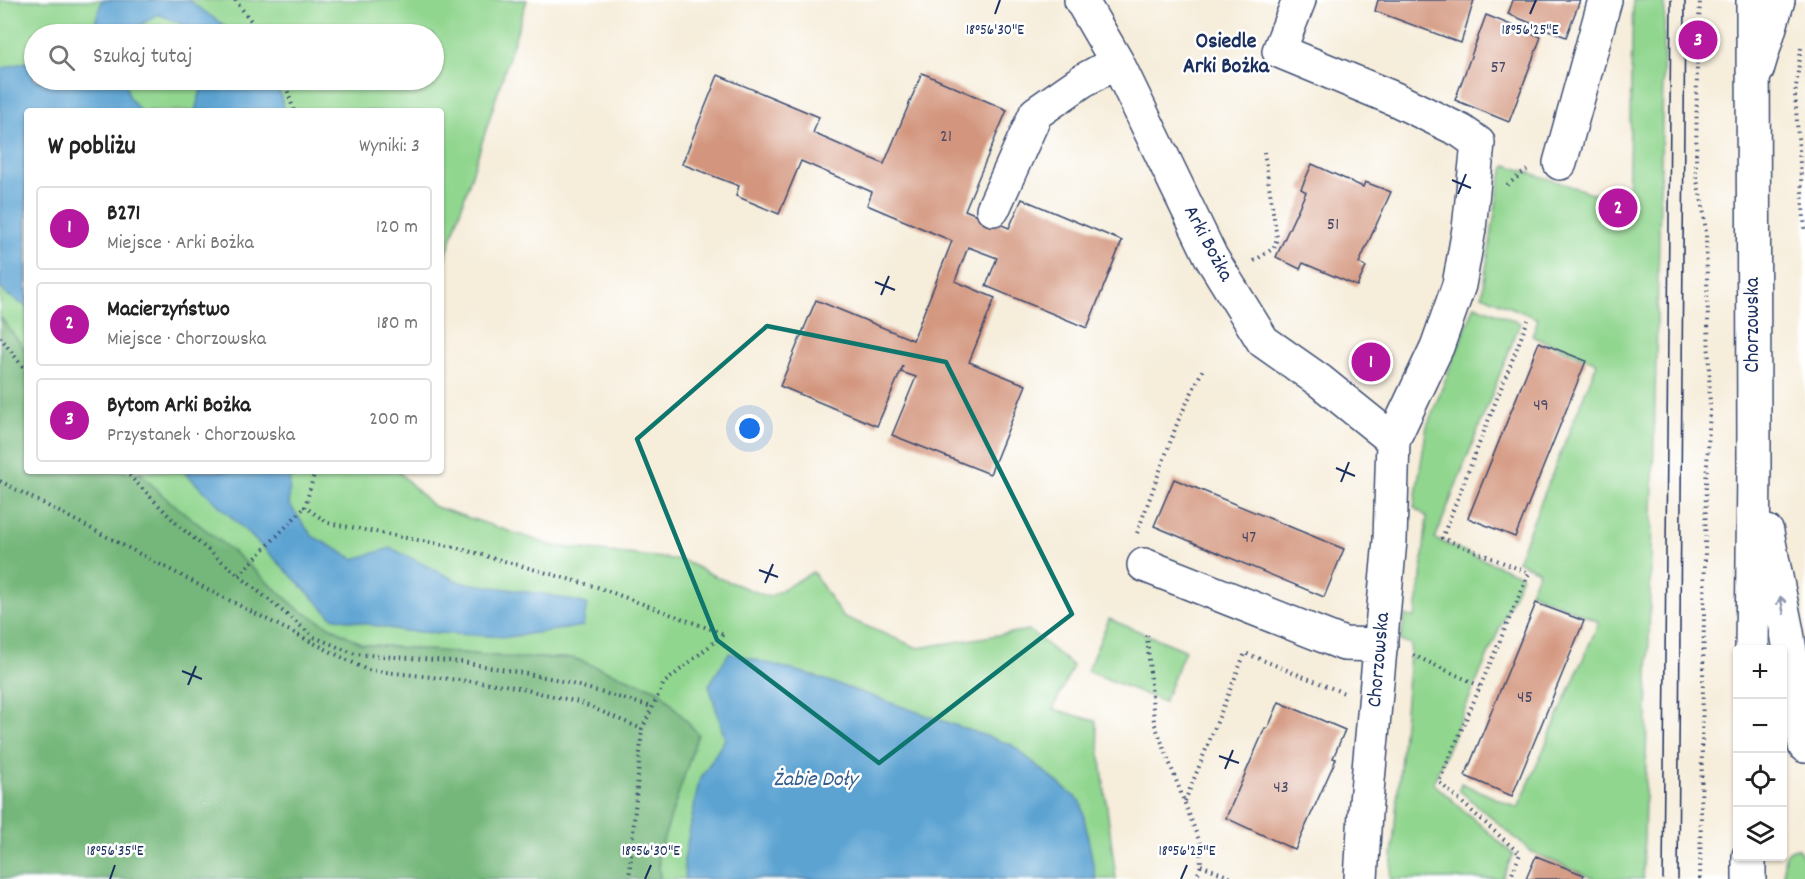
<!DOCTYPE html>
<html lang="pl">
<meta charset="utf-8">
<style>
body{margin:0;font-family:Dekko,sans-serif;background:#f6f6f6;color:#222}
.controls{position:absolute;right:18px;bottom:18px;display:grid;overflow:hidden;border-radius:6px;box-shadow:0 2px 4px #0004}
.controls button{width:54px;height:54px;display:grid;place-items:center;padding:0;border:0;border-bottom:2px solid #e0e0e0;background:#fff;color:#222;font:30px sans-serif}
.you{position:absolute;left:750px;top:429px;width:21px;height:21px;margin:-15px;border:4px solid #fff;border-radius:50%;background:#1a73e8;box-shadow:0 0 0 9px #1a73e833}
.badge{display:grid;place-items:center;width:39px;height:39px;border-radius:50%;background:#b5179e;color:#fff;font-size:20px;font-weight:700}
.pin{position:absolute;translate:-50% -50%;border:3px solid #fff;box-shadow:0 2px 6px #0006}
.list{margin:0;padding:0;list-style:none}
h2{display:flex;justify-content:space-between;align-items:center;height:78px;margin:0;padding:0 24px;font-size:26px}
h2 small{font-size:20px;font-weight:400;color:#767676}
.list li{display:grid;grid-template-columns:39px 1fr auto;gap:18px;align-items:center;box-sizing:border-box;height:84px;margin:0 12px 12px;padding:0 12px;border:2px solid #e0e0e0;border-radius:6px}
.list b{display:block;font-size:22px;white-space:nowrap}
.list p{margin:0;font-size:20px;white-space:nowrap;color:#767676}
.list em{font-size:20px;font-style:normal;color:#767676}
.icon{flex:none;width:33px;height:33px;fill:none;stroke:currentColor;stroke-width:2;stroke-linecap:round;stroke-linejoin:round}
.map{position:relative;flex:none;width:1805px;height:879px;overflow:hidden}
.search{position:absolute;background:#fff;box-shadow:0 2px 4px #0004;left:24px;top:24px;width:420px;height:66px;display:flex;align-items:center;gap:15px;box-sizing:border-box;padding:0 21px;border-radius:33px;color:#767676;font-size:22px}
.panel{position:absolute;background:#fff;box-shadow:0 2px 4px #0004;left:24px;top:108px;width:420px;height:366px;border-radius:6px}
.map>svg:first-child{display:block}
.green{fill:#91d68f;stroke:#568276;stroke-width:1.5;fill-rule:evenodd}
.forest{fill:#74b77a;stroke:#48736c;stroke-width:1.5}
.water{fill:#5ba3d2;stroke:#3b6998;stroke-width:1.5}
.building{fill:#d3957d}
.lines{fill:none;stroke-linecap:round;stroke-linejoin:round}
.minor-casing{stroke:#3c4c71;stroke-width:36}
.major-casing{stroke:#3c4c71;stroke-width:36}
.path{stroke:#3c4c71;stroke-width:4;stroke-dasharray:1.5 4.5;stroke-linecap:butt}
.minor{stroke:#fff;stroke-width:33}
.major{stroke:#fff;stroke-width:33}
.tram{stroke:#1b2f5e;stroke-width:1.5}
.oneway{stroke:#8d97ae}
.marked{fill:none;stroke:#0f766e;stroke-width:4.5;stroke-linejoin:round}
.ticks{fill:none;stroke:#1b2f5e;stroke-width:2}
.labels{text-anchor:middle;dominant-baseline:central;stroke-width:5;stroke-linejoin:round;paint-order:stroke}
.number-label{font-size:18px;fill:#494866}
.street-label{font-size:21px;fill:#1b2f5e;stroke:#fff}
.neighbourhood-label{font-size:22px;font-weight:bold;fill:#1b2f5e;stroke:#fff}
.water-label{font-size:22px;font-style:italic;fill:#355d8c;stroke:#fff}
.ticks-label{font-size:15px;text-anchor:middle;fill:#1b2f5e;stroke:#fff;stroke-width:5;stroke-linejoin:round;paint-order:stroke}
</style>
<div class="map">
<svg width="1805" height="879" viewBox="0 0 1805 879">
<rect width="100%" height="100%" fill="#fff"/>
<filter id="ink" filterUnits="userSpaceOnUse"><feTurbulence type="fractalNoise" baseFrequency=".0167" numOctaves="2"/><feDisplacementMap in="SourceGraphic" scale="12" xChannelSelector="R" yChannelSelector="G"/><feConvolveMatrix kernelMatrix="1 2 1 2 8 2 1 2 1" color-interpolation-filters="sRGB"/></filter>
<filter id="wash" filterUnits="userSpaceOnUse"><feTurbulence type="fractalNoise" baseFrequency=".008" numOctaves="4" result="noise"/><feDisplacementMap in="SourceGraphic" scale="24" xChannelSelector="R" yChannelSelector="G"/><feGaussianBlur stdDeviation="1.35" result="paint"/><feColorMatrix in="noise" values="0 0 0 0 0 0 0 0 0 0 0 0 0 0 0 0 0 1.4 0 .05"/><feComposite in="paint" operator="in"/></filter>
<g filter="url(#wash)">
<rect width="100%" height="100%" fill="#f6edda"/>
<path class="green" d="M0,0H527L441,272V111H27V352L0,317ZM34,34H434V80H34Z
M1633,0H1665L1643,879H1595L1532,852L1459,790L1461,783L1518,808L1599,622L1530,592L1539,571L1517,561L1597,363L1532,336L1538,319L1482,295L1500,180L1506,165L1619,202H1628Z
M1475,305L1520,323L1435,539L1522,576L1433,783L1513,854L1502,879H1390L1411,644L1400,641L1405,616L1415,617L1420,587L1427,517L1414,507L1427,426Z
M138,471H398L433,506L554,546L682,560L719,578L769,597L813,572L842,616L918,648L1029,630L1073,666L1053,709L1096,721L1116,879H660L658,856L697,734L660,691L573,658H516L362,644L299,610L237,555L162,495Z
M1109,619L1185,650L1164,702L1087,671Z
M1797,848C1805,854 1805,867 1805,879H1784C1784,866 1781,850 1797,848Z"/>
<path class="forest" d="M0,317L27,352V471H138L162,495L237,555L299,610L362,644L516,658H573L660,691L698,734L658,856L660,879H0Z"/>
<path class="water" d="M102,0H188L236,34H198L196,30L158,14L134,29L132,34H89L95,23Z
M34,60V80H125L129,97L140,111H27V307L6,294L0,287V69Z
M217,80H270L280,93L284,111H195L202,87L216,84Z
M183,471H290L289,504L312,536L354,559L391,548L459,582L549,595L587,604L583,626L508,637L403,631L332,617L274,558Z
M729,653L808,674L1012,745L1081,802L1096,879H685L684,860L699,781L725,739L709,685Z"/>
<g id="blocks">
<path class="building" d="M1378,0H1474L1461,43L1375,11Z
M1513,0H1580L1566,37L1508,14Z
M1486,15L1541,37L1509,122L1455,100Z
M922,73L1007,110L965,210L1009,228L1022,199L1122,241L1087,328L986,286L997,258L968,247L955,281L995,298L969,362L1026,385L990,474L892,435L916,377L901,372L903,366L877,426L780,386L816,300L913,340L952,241L867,205L872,192L801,161L779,214L736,196L739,186L682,164L718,75L819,117L813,133L884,164Z
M1312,164L1363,187L1365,182L1391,192L1359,263L1366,267L1357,286L1303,263L1300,269L1276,257L1306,192L1301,189Z
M1539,342L1586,361L1515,537L1468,518Z
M1363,345L1390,356L1380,380L1353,369Z
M1174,479L1344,549L1324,597L1154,526Z
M1536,603L1584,621L1512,796L1465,776Z
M1279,702L1345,730L1333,758L1336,759L1295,850L1226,818L1265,728H1268Z
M1536,856L1584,875L1582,879H1526Z"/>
</g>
</g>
<g filter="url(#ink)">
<use href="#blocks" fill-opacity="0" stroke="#3c4c71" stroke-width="1.5"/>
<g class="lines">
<defs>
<path id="minor" d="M1081,0L1117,62L1211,257L1263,341L1320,381L1393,440
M1299,0L1279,51L1395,99L1461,131L1478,143L1469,229L1459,285L1437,347L1393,440L1390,540L1365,813L1361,879
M1757,70L1778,0
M1560,163L1605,0
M993,209L1036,113L1082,81L1117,62
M1144,565L1344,644L1381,645"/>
<path id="major" d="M1767,532L1787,632L1805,746
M1752,650L1754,468L1753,0
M1749,879V856"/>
</defs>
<use href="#minor" class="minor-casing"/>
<use href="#major" class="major-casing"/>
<path class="path" d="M235,0L261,34
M1801,48L1795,95L1805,232
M284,80L294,111
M1507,185L1527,170
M1254,261L1274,248L1277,238L1264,152
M0,337L27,372
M125,471L180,527L314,637L355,654L462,662L555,679L652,707
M315,471L305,507L328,523L454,547L597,587L724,634
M0,481L205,588L367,670L505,685L579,702L642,729
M1137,533L1178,421L1203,369
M239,575L305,507
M1147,635L1154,722L1200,843L1201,865L1196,879
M1413,655L1480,686
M1185,801L1245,653L1344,693
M1201,865L1234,879
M629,879L642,729L664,683L723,635
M1510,879L1520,854L1439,782L1529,573L1442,538L1528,320
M1700,879L1706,484L1710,410L1706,233L1703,207L1696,176L1697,63L1700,0"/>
<use href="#minor" class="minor"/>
<use href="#major" class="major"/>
<path class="tram" d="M1663,879L1671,0
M1678,879L1685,0"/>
</g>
<defs><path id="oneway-shaft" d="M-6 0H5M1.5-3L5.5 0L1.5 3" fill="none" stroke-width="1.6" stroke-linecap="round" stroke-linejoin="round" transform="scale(1.5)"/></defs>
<use class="oneway" href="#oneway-shaft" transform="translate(1782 605) rotate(-101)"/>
</g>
<path class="marked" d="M767,326L946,362L1072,614L879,763L717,640L637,439Z"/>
<path class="ticks" d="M995,14L1000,0M1530,14L1536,0M1452,180L1471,188M1458,194L1466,174M875,282L895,290M881,295L889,276M1336,468L1355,476M1341,482L1349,462M759,570L778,577M765,583L773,564M182,671L202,679M188,685L196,666M1219,756L1239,763M1225,769L1233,750M110,879L115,865M645,879L651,865M1181,879L1187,865"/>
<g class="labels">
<g class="number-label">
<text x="1498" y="68">57</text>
<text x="946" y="137">21</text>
<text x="1333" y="225">51</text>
<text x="1541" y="406">49</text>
<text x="1249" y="538">47</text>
<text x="1525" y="698">45</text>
<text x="1281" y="788">43</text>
</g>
<g class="street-label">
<text transform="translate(1207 244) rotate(62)">Arki Bożka</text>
<text transform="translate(1754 325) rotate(-90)">Chorzowska</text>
<text transform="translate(1380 660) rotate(-85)">Chorzowska</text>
</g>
<g class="neighbourhood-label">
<text x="1226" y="42">Osiedle<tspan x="1226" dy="25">Arki Bożka</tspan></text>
</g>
<g class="water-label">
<text x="815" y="780">Żabie Doły</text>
</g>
</g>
<g class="ticks-label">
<text x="995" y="34">18°56'30"E</text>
<text x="1530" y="34">18°56'25"E</text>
<text x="115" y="855">18°56'35"E</text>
<text x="651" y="855">18°56'30"E</text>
<text x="1187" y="855">18°56'25"E</text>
</g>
</svg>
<div class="controls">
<button>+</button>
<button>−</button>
<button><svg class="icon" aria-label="locate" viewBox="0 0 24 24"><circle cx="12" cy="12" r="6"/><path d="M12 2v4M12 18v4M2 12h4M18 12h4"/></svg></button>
<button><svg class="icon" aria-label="layers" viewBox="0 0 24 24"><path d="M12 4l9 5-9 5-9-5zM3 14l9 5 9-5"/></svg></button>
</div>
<div class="you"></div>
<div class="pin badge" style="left:1371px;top:362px">1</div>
<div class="pin badge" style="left:1618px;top:208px">2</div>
<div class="pin badge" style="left:1698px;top:40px">3</div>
<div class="search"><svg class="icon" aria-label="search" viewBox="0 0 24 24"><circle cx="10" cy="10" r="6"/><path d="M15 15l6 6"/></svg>Szukaj tutaj</div>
<section class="panel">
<h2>W pobliżu<small>Wyniki: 3</small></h2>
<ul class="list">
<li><span class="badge">1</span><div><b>B271</b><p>Miejsce · Arki Bożka</p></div><em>120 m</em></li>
<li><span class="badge">2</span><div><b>Macierzyństwo</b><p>Miejsce · Chorzowska</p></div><em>180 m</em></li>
<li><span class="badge">3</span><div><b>Bytom Arki Bożka</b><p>Przystanek · Chorzowska</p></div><em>200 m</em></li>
</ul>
</section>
</div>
